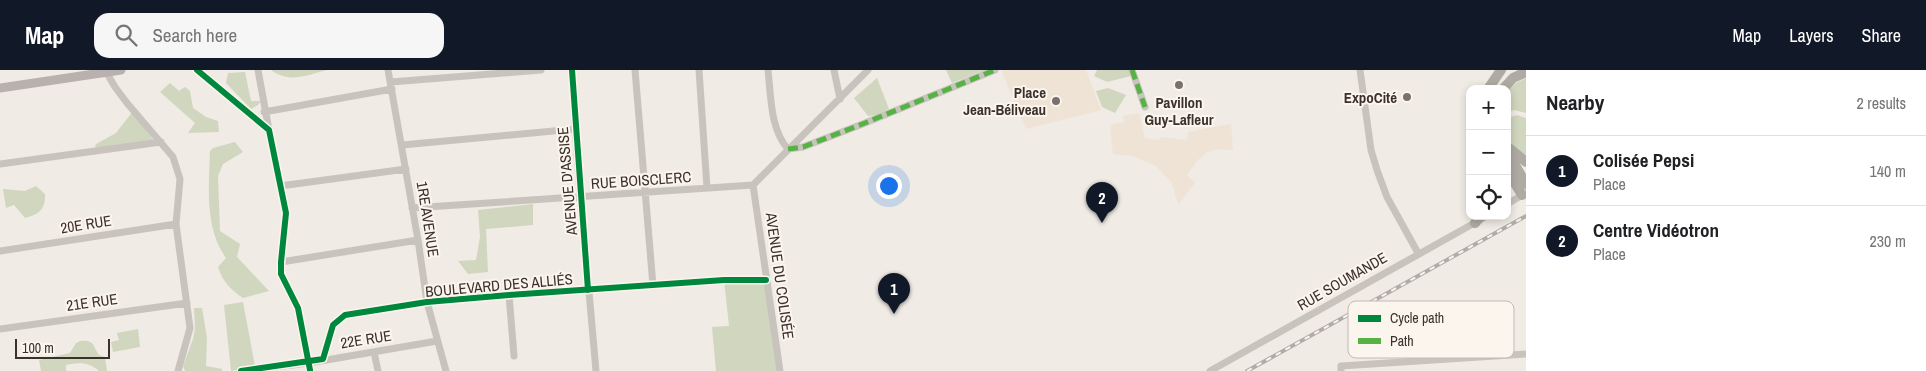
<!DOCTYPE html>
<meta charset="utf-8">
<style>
body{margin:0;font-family:"Archivo Narrow",sans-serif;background:#f6f6f6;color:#202124}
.controls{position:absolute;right:15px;top:15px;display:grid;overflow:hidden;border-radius:10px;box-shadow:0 2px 8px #0003}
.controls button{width:45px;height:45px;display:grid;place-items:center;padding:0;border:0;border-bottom:1px solid #e0e0e0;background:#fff;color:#202124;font:25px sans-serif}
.scale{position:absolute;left:15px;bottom:12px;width:95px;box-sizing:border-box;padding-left:5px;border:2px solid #3b302b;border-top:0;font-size:14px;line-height:18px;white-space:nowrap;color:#3b302b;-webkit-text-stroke:4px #fbf5ee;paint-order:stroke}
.you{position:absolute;left:888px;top:115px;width:18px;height:18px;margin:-12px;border:4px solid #fff;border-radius:50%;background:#1a73e8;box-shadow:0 0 0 8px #1a73e833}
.badge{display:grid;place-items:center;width:32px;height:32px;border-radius:50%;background:#111827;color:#fff;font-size:16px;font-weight:700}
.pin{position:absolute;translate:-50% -41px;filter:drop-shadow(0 1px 2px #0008)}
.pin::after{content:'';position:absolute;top:26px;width:18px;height:15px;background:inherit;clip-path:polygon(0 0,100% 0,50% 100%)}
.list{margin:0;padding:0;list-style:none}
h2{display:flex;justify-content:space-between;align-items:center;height:65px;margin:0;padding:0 20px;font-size:21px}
h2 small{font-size:16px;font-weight:400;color:#757577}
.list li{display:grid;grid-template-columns:32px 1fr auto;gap:15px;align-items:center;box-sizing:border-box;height:70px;padding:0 20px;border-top:1px solid #e0e0e0}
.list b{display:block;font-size:19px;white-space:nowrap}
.list p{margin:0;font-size:16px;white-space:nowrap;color:#757577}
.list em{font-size:16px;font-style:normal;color:#757577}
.icon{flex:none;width:28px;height:28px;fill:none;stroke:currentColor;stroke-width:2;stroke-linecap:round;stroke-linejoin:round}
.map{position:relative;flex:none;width:1526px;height:301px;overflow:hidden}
header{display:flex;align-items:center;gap:30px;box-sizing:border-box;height:70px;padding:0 25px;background:#111827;color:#fff}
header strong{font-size:24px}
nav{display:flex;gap:28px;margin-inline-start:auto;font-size:18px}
.search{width:350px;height:45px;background:#f6f6f6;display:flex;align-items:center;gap:12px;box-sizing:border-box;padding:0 18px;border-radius:15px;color:#757577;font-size:19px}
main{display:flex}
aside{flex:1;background:#fff}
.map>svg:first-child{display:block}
.green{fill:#d1d6bf}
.plaza{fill:#eee3d5}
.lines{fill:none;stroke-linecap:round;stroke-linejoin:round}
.minor{stroke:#c9c3be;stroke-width:7}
.major{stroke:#b8b1ad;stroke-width:9}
.highway{stroke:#afaaa4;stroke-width:10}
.rail-casing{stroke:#b1aca8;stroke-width:4}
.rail{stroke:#fbf5ee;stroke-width:2;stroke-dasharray:5.5;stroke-linecap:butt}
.quiet{stroke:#57b246;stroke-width:5;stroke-dasharray:10 5;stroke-linecap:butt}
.cycleway-casing{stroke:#fbf5ee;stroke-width:9}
.cycleway{stroke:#00873e;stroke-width:6}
.poi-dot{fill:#7a716c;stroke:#fbf5ee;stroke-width:2}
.labels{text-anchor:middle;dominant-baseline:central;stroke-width:4;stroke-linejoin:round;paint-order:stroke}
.poi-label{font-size:15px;font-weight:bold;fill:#3b302b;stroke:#fbf5ee;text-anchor:end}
.street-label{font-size:15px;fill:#3b302b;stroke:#fbf5ee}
.key{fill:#fbf5ee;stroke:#c1bab4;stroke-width:1}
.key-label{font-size:14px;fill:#3b302b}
</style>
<header>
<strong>Map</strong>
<div class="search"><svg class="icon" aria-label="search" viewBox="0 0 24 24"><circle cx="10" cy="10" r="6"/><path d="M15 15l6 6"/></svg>Search here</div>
<nav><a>Map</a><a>Layers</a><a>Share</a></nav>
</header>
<main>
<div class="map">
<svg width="1526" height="301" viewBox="0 0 1526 301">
<rect width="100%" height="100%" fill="#f0ebe5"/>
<path class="green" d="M271,0H327C306,5 290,14 271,0Z
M946,0H986L952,13Z
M1097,0H1129L1131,6L1107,12L1094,6Z
M245,2L251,31H261L258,35L251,39L226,13L228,3Z
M877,8L889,39L876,45L868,46L854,28Z
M1526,8V43L1514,40L1507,42V21L1516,13Z
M170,13L179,21L185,17L190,21L193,38L206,47L218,51L219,62L188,63L195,53L160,22Z
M1108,18L1126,25L1115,43L1102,37L1096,21Z
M133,41L153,70L100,79L95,77L96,74L116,63Z
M1517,45L1526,48V87C1506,74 1507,72 1507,48Z
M235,72L243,82L223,94L218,106L220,161L240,174L237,187L269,221L243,228C230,219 223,212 218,197L226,188C204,157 209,117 210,81L213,78Z
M36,116L45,124C46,139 38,145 25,148L14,135L6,138L3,119L25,121Z
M533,134V155L486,159L488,202L468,204L458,191L476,190L480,167L478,140Z
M724,210H766L781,301H716L712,257L729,256Z
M243,232L255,296L231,301L224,235Z
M194,238H202L207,268L206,296L222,299V301H185L183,296L193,269L195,258Z
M138,259L140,277L113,282L111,272L119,270L117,263Z
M80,271C95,270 92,275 99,285L105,287L107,301H99C89,292 79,292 66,295V301H41L39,290L70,283L76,273Z"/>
<path class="plaza" d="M1001,0H1086L1101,40L1026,59Z
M1139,43L1145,68L1159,70L1160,67L1187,70L1188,62L1231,54L1233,80L1216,79L1206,83L1198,90L1187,105L1195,113L1178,135L1172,113L1156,96L1133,86L1113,84L1110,55L1124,52L1123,46Z"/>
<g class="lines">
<path class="minor" d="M105,0L115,17L127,33L173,87L180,109L176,154L190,258L178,301
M197,0L269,60L286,143L281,192V204L298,238L310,301
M258,0L269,60
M388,0L418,170L427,232L446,301
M572,0L577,86L596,301
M635,0L653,216
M699,0L707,118
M768,0C771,26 770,59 788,79
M834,0L840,29
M1132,0L1145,37
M1360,0L1371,80L1377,100L1387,127L1418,183
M391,12L541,0
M264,42L392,19
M402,75L575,59
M788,79L803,77L860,55L995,0
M0,94L161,72
M753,115L780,301
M753,115L868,0
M280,116L406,99
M1507,134L1526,123
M412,138L753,115
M0,181L176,154
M281,192L418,170
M509,225L514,286
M0,259L187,233
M374,282L378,301
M323,289L333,255L345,245L427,232L509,225L724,210H766
M241,301L309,293L437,271
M1210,301L1487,146
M1341,301V296L1526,284"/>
<path class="major" d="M0,18L121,0"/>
<path class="highway" d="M1488,19L1501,0
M1503,19L1513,8L1526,2
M1509,78L1526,92
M1507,81L1526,114
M1507,100L1522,125
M1475,153L1481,146"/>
<defs>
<path id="rail" d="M1247,301L1526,146"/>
</defs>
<use href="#rail" class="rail-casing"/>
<use href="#rail" class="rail"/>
<path class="quiet" d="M1132,0L1145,37
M788,79L803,77L860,55L995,0"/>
<defs>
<path id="cycleway" d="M197,0L269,60L286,143L281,192V204L298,238L310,300
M572,0L588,220
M241,301L323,289L333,255L345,245L427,232L509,225L724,210H766"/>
</defs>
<use href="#cycleway" class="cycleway-casing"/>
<use href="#cycleway" class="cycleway"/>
</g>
<g class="poi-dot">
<circle cx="1179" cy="15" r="5"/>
<circle cx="1407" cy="27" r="5"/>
<circle cx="1056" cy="31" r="5"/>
</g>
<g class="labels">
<g class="poi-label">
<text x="1046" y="22">Place<tspan x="1046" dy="17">Jean-Béliveau</tspan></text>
<text x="1397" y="27">ExpoCité</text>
<text x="1179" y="32" text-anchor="middle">Pavillon<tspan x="1179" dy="17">Guy-Lafleur</tspan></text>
</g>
<g class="street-label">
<text transform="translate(641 110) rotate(-4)">RUE BOISCLERC</text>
<text transform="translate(567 111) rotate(-95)">AVENUE D'ASSISE</text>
<text transform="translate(428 149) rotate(81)">1RE AVENUE</text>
<text transform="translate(86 154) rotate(-9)">20E RUE</text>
<text transform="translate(780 206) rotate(82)">AVENUE DU COLISÉE</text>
<text transform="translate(1342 211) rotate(-30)">RUE SOUMANDE</text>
<text transform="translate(499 215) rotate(-5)">BOULEVARD DES ALLIÉS</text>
<text transform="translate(92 232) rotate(-8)">21E RUE</text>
<text transform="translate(366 269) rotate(-9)">22E RUE</text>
</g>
</g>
<rect x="1348" y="231" width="166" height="57" rx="8" class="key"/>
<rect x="1358" y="245" width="23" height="7" fill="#00873e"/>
<rect x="1358" y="268" width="23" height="6" fill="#57b246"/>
<g class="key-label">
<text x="1390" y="253">Cycle path</text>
<text x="1390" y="276">Path</text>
</g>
</svg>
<div class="controls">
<button>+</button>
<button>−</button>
<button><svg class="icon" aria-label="locate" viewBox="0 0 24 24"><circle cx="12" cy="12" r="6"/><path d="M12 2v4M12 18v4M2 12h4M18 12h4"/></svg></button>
</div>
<div class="scale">100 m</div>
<div class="you"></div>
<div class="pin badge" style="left:894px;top:244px">1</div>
<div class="pin badge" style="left:1102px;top:153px">2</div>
</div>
<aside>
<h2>Nearby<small>2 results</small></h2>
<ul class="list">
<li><span class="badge">1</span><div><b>Colisée Pepsi</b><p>Place</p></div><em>140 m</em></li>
<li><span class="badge">2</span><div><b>Centre Vidéotron</b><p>Place</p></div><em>230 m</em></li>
</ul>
</aside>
</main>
